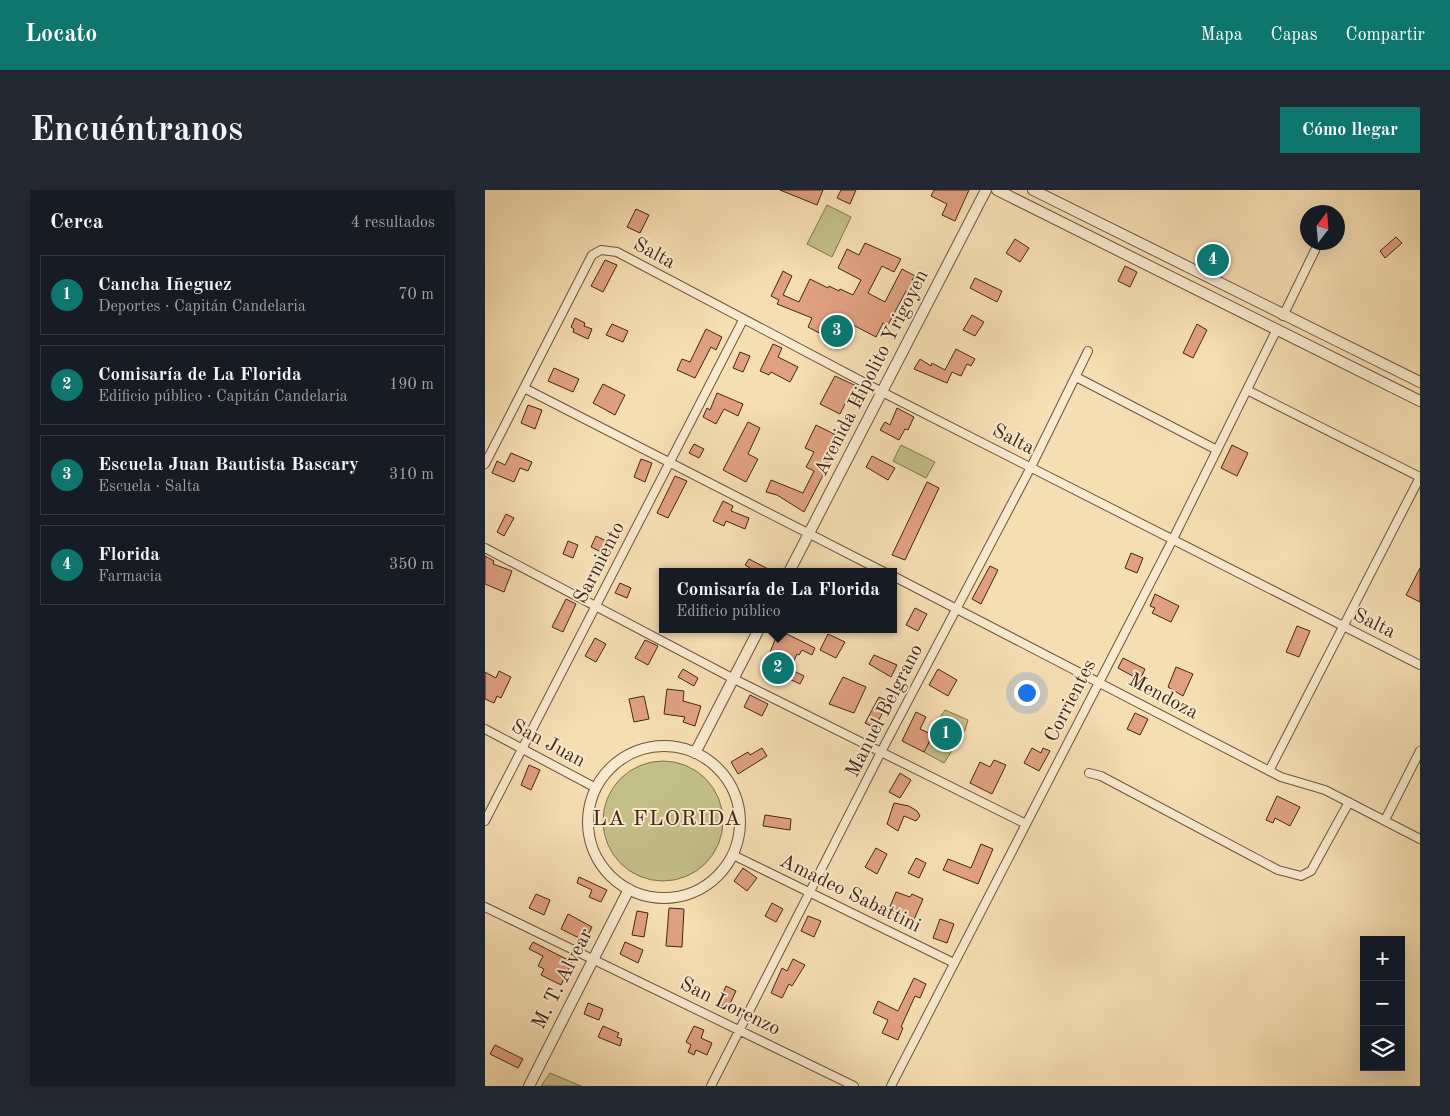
<!DOCTYPE html>
<html lang="es">
<meta charset="utf-8">
<style>
body{margin:0;font-family:"Old Standard TT",serif;background:#242831;color:#f1f3f6}
.controls{position:absolute;right:15px;bottom:15px;display:grid;overflow:hidden;border-radius:0px;box-shadow:0 5px 20px #0002}
.controls button{width:45px;height:45px;display:grid;place-items:center;padding:0;border:0;border-bottom:1px solid #363941;background:#171b24;color:#f1f3f6;font:25px sans-serif}
.compass{position:absolute;left:815px;top:15px;width:45px;height:45px;border-radius:50%;background:#171b24;box-shadow:0 5px 20px #0002;rotate:16deg}
.you{position:absolute;left:541px;top:502px;width:18px;height:18px;margin:-12px;border:4px solid #fff;border-radius:50%;background:#1a73e8;box-shadow:0 0 0 8px #1a73e833}
.badge{display:grid;place-items:center;width:32px;height:32px;border-radius:50%;background:#0f766e;color:#fff;font-size:16px;font-weight:700}
.pin{position:absolute;translate:-50% -50%;border:2px solid #fff;box-shadow:0 1px 5px #0006}
.popup{position:absolute;left:174px;top:378px;width:238px;height:65px;box-sizing:border-box;display:grid;place-content:center;border-radius:0px;background:#171b24;filter:drop-shadow(0 1px 4px #0005);font-size:16px;white-space:nowrap;color:#9ea1a6}
.popup b{font-size:19px;color:#f1f3f6}
.popup::after{content:'';position:absolute;left:50%;top:100%;margin-left:-10px;border:10px solid transparent;border-top-color:#171b24}
.list{margin:0;padding:0;list-style:none}
h2{display:flex;justify-content:space-between;align-items:center;height:65px;margin:0;padding:0 20px;font-size:21px}
h2 small{font-size:16px;font-weight:400;color:#9ea1a6}
.list li{display:grid;grid-template-columns:32px 1fr auto;gap:15px;align-items:center;box-sizing:border-box;height:80px;margin:0 10px 10px;padding:0 10px;border:1px solid #363941;border-radius:0px}
.list b{display:block;font-size:19px;white-space:nowrap}
.list p{margin:0;font-size:16px;white-space:nowrap;color:#9ea1a6}
.list em{font-size:16px;font-style:normal;color:#9ea1a6}
.icon{flex:none;width:28px;height:28px;fill:none;stroke:currentColor;stroke-width:2;stroke-linecap:round;stroke-linejoin:round}
.map{position:relative;flex:none;width:935px;height:896px;overflow:hidden;border-radius:0px}
header{display:flex;align-items:center;gap:30px;box-sizing:border-box;height:70px;padding:0 25px;background:#0f766e;color:#fff}
header strong{font-size:24px}
nav{display:flex;gap:28px;margin-inline-start:auto;font-size:18px}
.intro{display:flex;align-items:center;justify-content:space-between;box-sizing:border-box;height:120px;padding:0 30px}
h1{margin:0;font-size:35px}
.button{padding:12px 22px;border-radius:0px;background:#0f766e;color:#fff;font-size:18px;font-weight:700}
main{display:flex;gap:30px;padding:0 30px}
aside{flex:1;background:#171b24;border-radius:0px;box-shadow:0 5px 20px #0002}
.map>svg:first-child{display:block}
.green{fill:#c3bf88;stroke:#83724f}
.building{fill:#e0a081;stroke:#432616}
.lines{fill:none;stroke-linecap:round;stroke-linejoin:round}
.minor-casing{stroke:#70543d;stroke-width:10}
.tertiary-casing{stroke:#70543d;stroke-width:12}
.minor{stroke:#f9eace;stroke-width:8}
.tertiary{stroke:#f9eace;stroke-width:10}
.labels{text-anchor:middle;dominant-baseline:central;stroke-width:4;stroke-linejoin:round;paint-order:stroke}
.street-label{font-size:20px;fill:#432616;stroke:#f9eace}
.quarter-label{font-size:22px;letter-spacing:1px;fill:#432616;stroke:#f9eace}
</style>
<header>
<strong>Locato</strong>
<nav><a>Mapa</a><a>Capas</a><a>Compartir</a></nav>
</header>
<div class="intro"><h1>Encuéntranos</h1><a class="button">Cómo llegar</a></div>
<main>
<aside>
<h2>Cerca<small>4 resultados</small></h2>
<ul class="list">
<li><span class="badge">1</span><div><b>Cancha Iñeguez</b><p>Deportes · Capitán Candelaria</p></div><em>70 m</em></li>
<li><span class="badge">2</span><div><b>Comisaría de La Florida</b><p>Edificio público · Capitán Candelaria</p></div><em>190 m</em></li>
<li><span class="badge">3</span><div><b>Escuela Juan Bautista Bascary</b><p>Escuela · Salta</p></div><em>310 m</em></li>
<li><span class="badge">4</span><div><b>Florida</b><p>Farmacia</p></div><em>350 m</em></li>
</ul>
</aside>
<div class="map">
<svg width="935" height="896" viewBox="0 0 935 896">
<rect width="100%" height="100%" fill="#f6deb3"/>
<filter id="stains"><feTurbulence type="fractalNoise" baseFrequency=".004" numOctaves="4"/><feColorMatrix values="0 0 0 0 .2 0 0 0 0 .09 0 0 0 0 .02 0 0 0 .5 -.17"/></filter>
<radialGradient id="worn" r=".72"><stop offset=".6" stop-color="#630" stop-opacity="0"/><stop offset="1" stop-color="#630" stop-opacity=".3"/></radialGradient>
<path class="green" d="M342,15L366,27L347,67L322,54Z
M416,255L450,272L441,288L408,271Z
M460,520L483,530L480,540L459,573L437,561L446,541Z
M118 631a60 60 0 1 1 120 0a60 60 0 1 1-120 0Z
M65,883L96,896H56Z"/>
<path class="building" d="M295,0H338L332,15Z
M356,0H371L365,14L352,8Z
M449,0H484L470,31L457,25L462,14L446,6Z
M151,19L164,25L155,43L142,37Z
M911,47L917,53L900,68L895,61Z
M530,49L544,58L535,72L521,63Z
M380,53L416,69L409,82L397,76L383,103L400,112L417,79L430,86L427,90L436,95L430,106L421,101L403,135L398,133L391,147L368,135L357,155L323,137L327,128L292,114L294,110L286,106L298,81L307,86L298,105L314,112L325,89L343,98L344,96L354,101L355,99L368,105L376,90L353,78L362,59L374,65Z
M120,70L132,75L118,102L106,96Z
M640,76L652,82L645,97L633,91Z
M490,88L517,101L512,112L485,98Z
M487,125L499,132L490,146L478,140Z
M90,128L100,133L99,136L107,139L103,149L88,142L89,139L86,137Z
M127,134L143,141L138,152L121,145Z
M712,134L722,140L708,168L698,163Z
M221,139L237,147L231,160L226,157L210,188L192,180L197,169L205,172Z
M288,154L297,158L293,167L313,177L305,192L286,182L284,185L275,181Z
M471,159L490,169L486,176L482,174L476,186L467,182L462,193L429,179L435,169L446,176L447,173L460,180Z
M255,162L265,166L258,182L248,178Z
M69,178L94,189L88,202L63,191Z
M350,186L380,200L372,217L361,212L355,224L335,214Z
M118,194L140,205L130,225L108,213Z
M232,203L258,214L253,226L239,219L231,234L218,227L222,218L225,220Z
M43,215L57,220L50,239L36,233Z
M412,218L429,227L423,240L420,239L414,250L395,240L400,232L405,235Z
M263,232L275,238L263,264L273,269L261,292L238,280Z
M331,235L353,246L344,264L348,266L319,322L292,305L281,302L286,290L318,303L329,281L321,277L329,262L320,258Z
M209,254L219,259L214,268L204,263Z
M747,255L763,263L752,286L736,278Z
M26,263L47,272L43,281L35,278L29,292L7,283L12,271L20,275Z
M387,266L410,278L403,290L381,277Z
M156,269L167,273L160,292L149,287Z
M190,286L202,291L183,328L172,323Z
M442,292L454,298L420,370L407,365Z
M238,311L248,316L246,321L264,328L260,339L241,331L239,336L228,331Z
M21,324L29,328L19,346L12,342Z
M111,346L125,353L120,364L106,357Z
M83,351L93,355L88,368L78,364Z
M646,363L658,368L652,383L640,378Z
M0,366L9,371L8,374L27,381L19,402L0,394Z
M264,369L289,382H263L265,378L260,375Z
M505,376L513,380L496,414L487,409Z
M935,378V412L921,405Z
M135,393L146,398L142,408L130,403Z
M670,404L694,416L686,432L667,423L670,418L665,416Z
M81,409L91,414L78,442L67,437Z
M430,418L442,424L433,441L421,435Z
M812,436L825,441L814,467L801,462Z
M294,440L330,458L327,465L317,460L314,465L312,464L305,479L319,486L315,494L279,477Z
M343,444L360,452L351,468L335,460Z
M110,448L121,454L111,472L100,466Z
M160,450L173,456L163,475L150,468Z
M389,465L412,475L406,487L384,474Z
M638,468L660,479L655,490L633,478Z
M691,477L708,484L698,506L683,497Z
M198,479L213,488L209,496L193,487Z
M453,479L472,490L463,506L444,495Z
M14,481L26,487L16,508L12,506L9,513L0,509V482L11,488Z
M358,487L381,497L369,523L344,514Z
M182,499L199,501L198,511L216,516L210,536L198,532L200,527L179,524Z
M265,505L283,514L277,526L259,517Z
M159,506L164,529L149,532L144,509Z
M394,507L403,511L390,538L380,533Z
M431,522L441,527L435,539L448,545L439,562L417,551Z
M650,523L663,529L655,545L642,539Z
M277,558L282,566L253,584L246,572L263,562L265,565Z
M547,558L556,563L558,558L565,561L554,581L539,573Z
M509,570L521,575L507,604L485,593L495,572L505,577Z
M44,575L55,580L46,600L36,595Z
M415,583L426,590L415,608L404,602Z
M792,606L815,617L805,636L790,628L788,633L781,630Z
M409,613L424,616L432,621L435,626L431,631L419,626L413,641L402,634Z
M280,625L306,629L305,640L278,636Z
M496,654L508,659L493,694L458,680L463,669L486,678Z
M391,658L402,664L392,684L380,677Z
M431,668L441,673L434,688L423,683Z
M258,678L272,688L262,701L249,691Z
M94,687L122,700L116,712L104,707L107,700L92,693Z
M411,702L425,707L427,704L438,709L427,734L402,724Z
M51,704L65,710L59,725L44,718Z
M287,713L298,719L291,732L280,726Z
M184,718L199,719L197,757L181,756Z
M152,721L163,723L159,747L147,745Z
M83,724L107,737L100,751L76,739Z
M323,726L336,731L329,747L316,741Z
M455,729L469,734L462,753L448,748Z
M48,752L87,772L76,795L56,785L59,779L53,776L58,766L44,759Z
M140,752L158,760L153,773L135,764Z
M308,769L320,775L307,796L304,794L297,808L286,803L297,778L302,781Z
M429,788L441,794L435,808L430,806L416,837L418,838L413,850L397,843L403,830L388,823L393,811L413,821Z
M241,796L251,801L243,818L233,814Z
M103,813L118,819L114,830L99,824Z
M118,836L134,843L132,847L137,849L135,856L113,847Z
M209,836L219,840L216,848L227,853L222,865L211,860L209,865L203,862L206,855L201,852Z
M10,855L38,869L33,878L5,864Z"/>
<g class="lines">
<defs>
<path id="minor" d="M798,126L834,52
M591,187L732,260
M39,198L399,382
M762,200L935,287
M0,274L107,65L116,60L132,62L397,202L935,475
M0,358L249,489L541,634
M408,386L796,587L840,600L935,649
M0,539L111,598
M784,581L935,287
M604,583L616,586L793,680L816,686L826,681L864,612
M900,630L935,561
M0,631L258,130
M248,665L469,773
M0,717L369,896
M226,896L396,562L546,277L603,161
M406,896L688,349L792,139"/>
<path id="tertiary" d="M512,0L935,211
M548,0L935,192
M304,382L501,0
M103 632a76 76 0 1 1 152 0a76 76 0 1 1-152 0Z
M210,563L274,439
M44,896L144,699"/>
</defs>
<use href="#minor" class="minor-casing"/>
<use href="#tertiary" class="tertiary-casing"/>
<use href="#minor" class="minor"/>
<use href="#tertiary" class="tertiary"/>
</g>
<g class="labels">
<g class="street-label">
<text transform="translate(169 64) rotate(28)">Salta</text>
<text transform="translate(387 183) rotate(-63)">Avenida Hipolito Yrigoyen</text>
<text transform="translate(528 250) rotate(27)">Salta</text>
<text transform="translate(115 373) rotate(-63)">Sarmiento</text>
<text transform="translate(889 434) rotate(26)">Salta</text>
<text transform="translate(678 507) rotate(28)">Mendoza</text>
<text transform="translate(586 511) rotate(-63)">Corrientes</text>
<text transform="translate(400 521) rotate(-63)">Manuel Belgrano</text>
<text transform="translate(63 554) rotate(28)">San Juan</text>
<text transform="translate(365 704) rotate(26)">Amadeo Sabattini</text>
<text transform="translate(78 789) rotate(-63)">M. T. Alvear</text>
<text transform="translate(245 817) rotate(26)">San Lorenzo</text>
</g>
<g class="quarter-label">
<text x="182" y="629">LA FLORIDA</text>
</g>
</g>
<rect width="100%" height="100%" filter="url(#stains)"/>
<rect width="100%" height="100%" fill="url(#worn)"/>
</svg>
<div class="controls">
<button>+</button>
<button>−</button>
<button><svg class="icon" aria-label="layers" viewBox="0 0 24 24"><path d="M12 4l9 5-9 5-9-5zM3 14l9 5 9-5"/></svg></button>
</div>
<svg class="compass" viewBox="-18 -18 36 36"><path d="M0-13l5 13h-10z" fill="#e53935"/><path d="M0 13l5-13h-10z" fill="#9ea1a6"/></svg>
<div class="you"></div>
<div class="pin badge" style="left:461px;top:544px">1</div>
<div class="pin badge" style="left:293px;top:478px">2</div>
<div class="popup"><b>Comisaría de La Florida</b>Edificio público</div>
<div class="pin badge" style="left:352px;top:141px">3</div>
<div class="pin badge" style="left:728px;top:70px">4</div>
</div>
</main>
